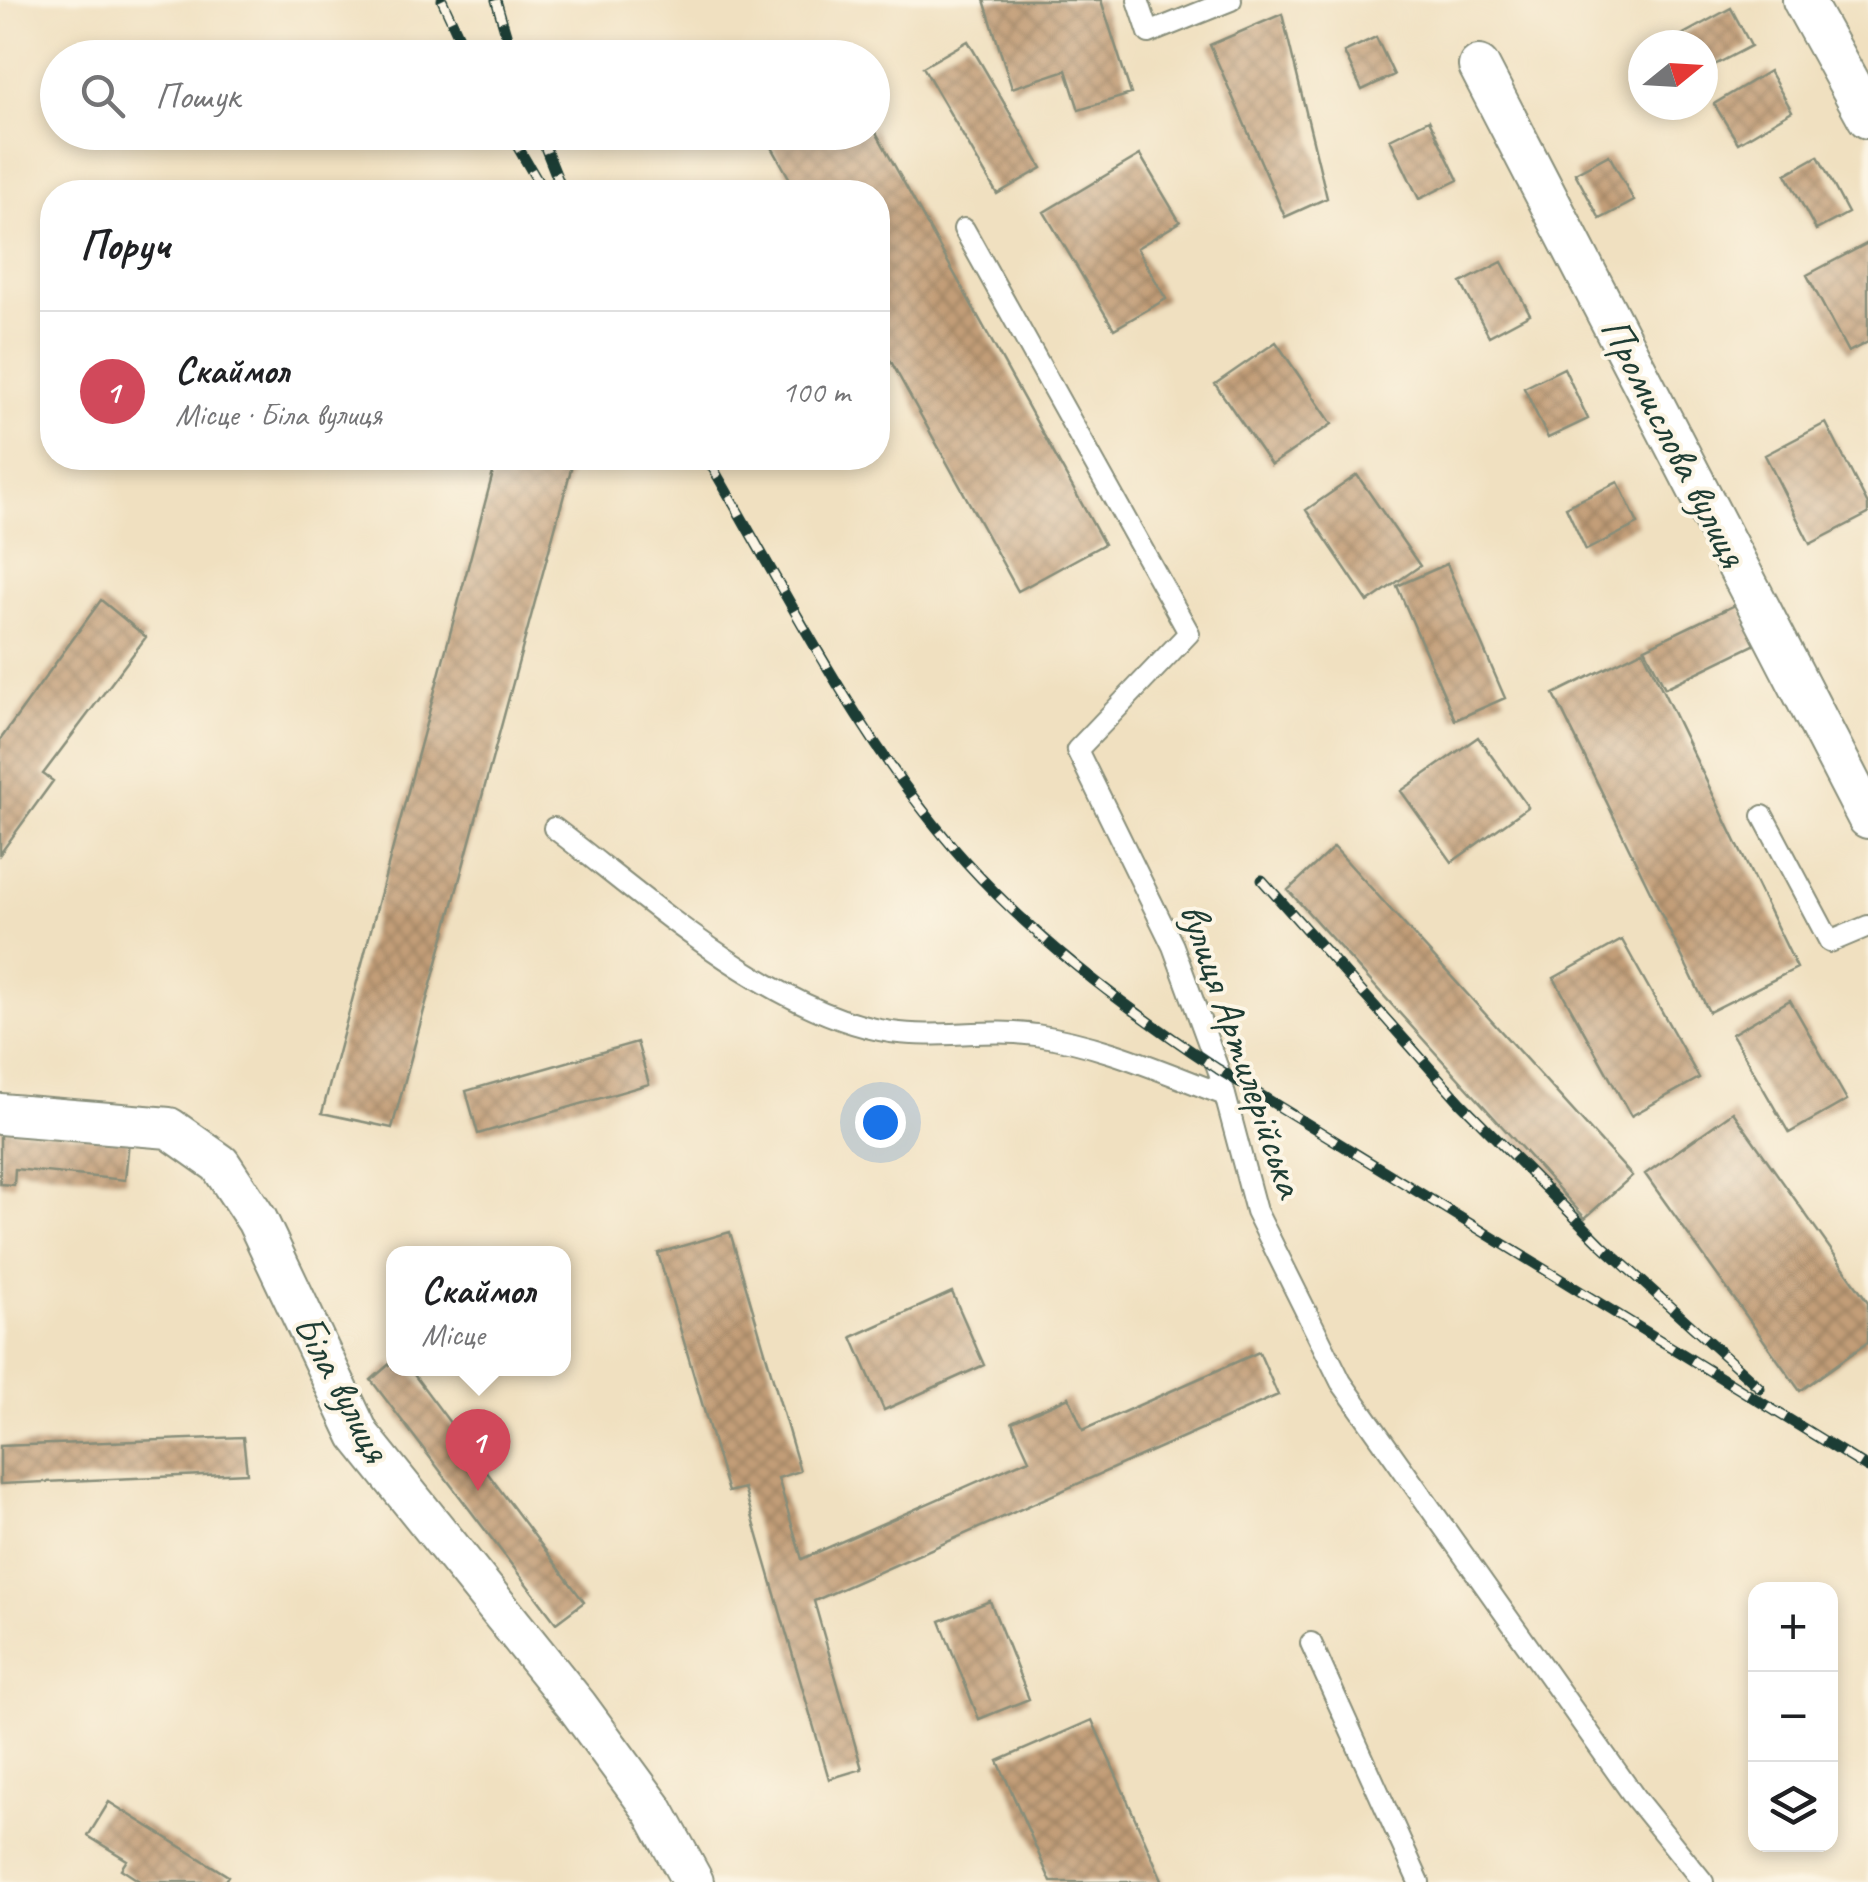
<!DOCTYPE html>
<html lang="uk">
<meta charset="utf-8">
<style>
body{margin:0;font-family:Caveat,sans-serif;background:#f6f6f6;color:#202124}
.controls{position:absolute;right:30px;bottom:30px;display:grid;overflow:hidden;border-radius:20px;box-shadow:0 5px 15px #0003}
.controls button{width:90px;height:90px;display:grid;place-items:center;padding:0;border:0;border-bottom:2px solid #e0e0e0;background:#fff;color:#202124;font:50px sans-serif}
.compass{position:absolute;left:1628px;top:30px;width:90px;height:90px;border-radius:50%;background:#fff;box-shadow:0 5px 15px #0003;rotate:72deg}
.you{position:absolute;left:880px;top:1122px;width:35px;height:35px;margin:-25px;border:8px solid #fff;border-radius:50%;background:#1a73e8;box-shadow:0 0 0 15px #1a73e833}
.badge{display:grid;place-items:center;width:65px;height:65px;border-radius:50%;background:#d1495b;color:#fff;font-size:32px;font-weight:700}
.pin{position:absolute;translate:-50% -82px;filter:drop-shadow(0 2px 5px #0008)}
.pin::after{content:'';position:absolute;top:52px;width:35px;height:30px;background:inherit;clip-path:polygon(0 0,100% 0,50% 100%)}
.popup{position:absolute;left:386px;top:1246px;width:185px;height:130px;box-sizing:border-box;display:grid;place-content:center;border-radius:20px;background:#fff;filter:drop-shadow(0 2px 8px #0005);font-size:32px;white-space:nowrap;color:#757577}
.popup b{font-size:38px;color:#202124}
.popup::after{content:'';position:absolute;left:50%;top:100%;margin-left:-20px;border:20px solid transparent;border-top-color:#fff}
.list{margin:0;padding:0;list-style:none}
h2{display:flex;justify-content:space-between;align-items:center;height:130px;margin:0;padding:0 40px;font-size:42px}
h2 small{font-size:32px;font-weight:400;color:#757577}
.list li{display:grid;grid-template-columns:65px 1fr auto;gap:30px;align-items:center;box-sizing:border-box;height:160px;padding:0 40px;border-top:2px solid #e0e0e0}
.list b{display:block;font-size:38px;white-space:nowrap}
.list p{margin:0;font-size:32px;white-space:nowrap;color:#757577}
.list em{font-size:32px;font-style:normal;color:#757577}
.icon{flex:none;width:55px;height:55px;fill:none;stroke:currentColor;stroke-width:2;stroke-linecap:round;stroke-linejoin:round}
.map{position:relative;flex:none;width:1868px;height:1882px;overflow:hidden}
.search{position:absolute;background:#fff;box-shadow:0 5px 15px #0003;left:40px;top:40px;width:850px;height:110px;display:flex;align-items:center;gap:25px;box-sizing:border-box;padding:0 35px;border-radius:55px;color:#757577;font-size:38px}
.panel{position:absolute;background:#fff;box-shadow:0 5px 15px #0003;left:40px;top:180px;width:850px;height:290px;border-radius:40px}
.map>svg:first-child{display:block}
.building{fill:url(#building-cross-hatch)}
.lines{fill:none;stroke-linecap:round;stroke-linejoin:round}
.lane-casing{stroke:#888e7a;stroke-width:24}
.street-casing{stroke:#888e7a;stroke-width:44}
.lane{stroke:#fff;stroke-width:20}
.street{stroke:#fff;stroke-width:40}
.rail-casing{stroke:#1f3d34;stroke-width:11}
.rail{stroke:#fcf5e5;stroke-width:8;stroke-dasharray:22;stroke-linecap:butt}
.labels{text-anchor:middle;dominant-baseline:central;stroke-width:8;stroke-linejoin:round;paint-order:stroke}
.street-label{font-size:42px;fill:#1f3d34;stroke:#fcf5e5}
</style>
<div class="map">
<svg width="1868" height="1882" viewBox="0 0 1868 1882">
<defs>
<pattern id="building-cross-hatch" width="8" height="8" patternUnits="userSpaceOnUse" patternTransform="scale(2.5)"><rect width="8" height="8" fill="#c39e78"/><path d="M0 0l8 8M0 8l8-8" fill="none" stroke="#9e8263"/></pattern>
</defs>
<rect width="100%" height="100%" fill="#fcf5e5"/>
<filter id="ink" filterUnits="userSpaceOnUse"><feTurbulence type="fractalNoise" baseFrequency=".01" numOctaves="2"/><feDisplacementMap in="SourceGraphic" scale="20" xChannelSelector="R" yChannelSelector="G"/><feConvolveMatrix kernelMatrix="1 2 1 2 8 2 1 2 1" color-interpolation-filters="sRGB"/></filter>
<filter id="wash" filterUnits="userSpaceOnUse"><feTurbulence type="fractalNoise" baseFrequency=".0048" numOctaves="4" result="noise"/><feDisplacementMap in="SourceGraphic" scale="40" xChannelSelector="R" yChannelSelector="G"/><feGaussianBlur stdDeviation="2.25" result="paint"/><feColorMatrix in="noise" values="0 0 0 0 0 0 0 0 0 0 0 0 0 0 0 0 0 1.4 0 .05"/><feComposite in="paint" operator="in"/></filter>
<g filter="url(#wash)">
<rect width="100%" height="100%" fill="#f0e0c0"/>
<g id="blocks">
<path class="building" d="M984,0H1101L1131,94L1079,110L1066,70L1012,88Z
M1731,8L1751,46L1703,71V45H1682L1678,37Z
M1282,14L1327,198L1285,217L1210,45Z
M1376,37L1394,75L1362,90L1344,52Z
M968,41L1042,168L997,194L923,67Z
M1769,71L1792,111L1738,143L1714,104Z
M1429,120L1458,180L1419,199L1390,139Z
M872,125L1104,544L1018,591L878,338V192H797L768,140L781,132H872Z
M1140,155L1180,222L1137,248L1166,299L1114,329L1044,212Z
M1609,155L1634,201L1600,219L1575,173Z
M1818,156L1848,213L1816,230L1786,174Z
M1868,243V342L1848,352L1807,275Z
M1502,262L1530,314L1489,336L1461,283Z
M1276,342L1332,424L1271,465L1215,384Z
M1564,368L1588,419L1548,438L1524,388Z
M1826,423L1868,505V514L1810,544L1765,455Z
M497,458H574L392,1128L322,1113Z
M1357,475L1420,566L1368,602L1306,510Z
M1618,482L1638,524L1586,550L1566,507Z
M1447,564L1505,698L1455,720L1397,586Z
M101,600L146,637L43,774L53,781L0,854V740Z
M1739,603L1758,643L1665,688L1645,648Z
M1643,650L1797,968L1709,1012L1554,694Z
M1478,737L1528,807L1452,862L1401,791Z
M1334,847L1632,1176L1585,1218L1288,890Z
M1622,940L1699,1078L1631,1116L1554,978Z
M1790,1000L1847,1100L1789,1133L1732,1034Z
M637,1042L649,1084L478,1134L466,1091Z
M1733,1112L1868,1302V1342L1800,1391L1645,1174Z
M0,1128L129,1140L125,1180L15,1169L14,1185L0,1184Z
M730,1232L800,1471L778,1478L802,1559L1029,1459L1012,1422L1069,1397L1083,1430L1259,1352L1278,1395L814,1601L862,1769L829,1779L744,1488L728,1492L658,1253Z
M952,1292L984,1365L884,1410L852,1337Z
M393,1361V1368H409L584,1602L556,1623L371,1380Z
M243,1437L247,1473L0,1484V1446Z
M990,1601L1029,1699L979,1719L940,1621Z
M1092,1720L1163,1882H1051L998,1761Z
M109,1802L228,1876L224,1882H141L121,1869L127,1860L88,1836Z"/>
</g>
</g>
<g filter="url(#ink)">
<use href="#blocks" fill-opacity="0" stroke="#888e7a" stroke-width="2.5"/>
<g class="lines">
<defs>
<path id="lane" d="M1138,0L1149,33L1231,0
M964,229L1189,633L1077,750L1173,946L1218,1069L1256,1211L1341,1382L1636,1799L1703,1882
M1763,816L1830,942L1868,926
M554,828C646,898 774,1015 891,1032C939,1039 988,1028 1036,1035C1102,1044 1163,1072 1225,1095
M1311,1643L1419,1882"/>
<path id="street" d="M1803,0L1868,118
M1479,66L1868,818
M0,1114L169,1128L220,1164L257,1220L359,1435L577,1706L654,1811L693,1882"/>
</defs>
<use href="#lane" class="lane-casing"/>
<use href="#street" class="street-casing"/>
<use href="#lane" class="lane"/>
<use href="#street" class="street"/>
<defs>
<path id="rail" d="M442,0L469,58
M496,0L513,58
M509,132L544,192
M539,132L563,192
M707,458C787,593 860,744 966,862C1038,942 1128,1010 1218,1069L1868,1468
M1262,880L1461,1103L1602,1245L1760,1388"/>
</defs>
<use href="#rail" class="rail-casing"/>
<use href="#rail" class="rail"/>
</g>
</g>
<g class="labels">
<g class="street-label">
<text transform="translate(1674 442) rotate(63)">Промислова вулиця</text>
<text transform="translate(1242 1050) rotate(71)">вулиця Артилерійська</text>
<text transform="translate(342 1388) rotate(62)">Біла вулиця</text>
</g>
</g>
</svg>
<div class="controls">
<button>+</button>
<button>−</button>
<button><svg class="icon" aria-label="layers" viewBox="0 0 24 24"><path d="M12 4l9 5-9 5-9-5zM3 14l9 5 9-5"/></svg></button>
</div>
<svg class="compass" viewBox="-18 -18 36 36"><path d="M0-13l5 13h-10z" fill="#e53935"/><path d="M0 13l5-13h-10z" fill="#757577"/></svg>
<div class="you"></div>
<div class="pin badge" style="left:478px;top:1491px">1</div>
<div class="popup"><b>Скаймол</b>Місце</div>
<div class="search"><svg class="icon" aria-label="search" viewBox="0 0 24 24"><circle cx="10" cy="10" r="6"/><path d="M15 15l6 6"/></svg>Пошук</div>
<section class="panel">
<h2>Поруч<small></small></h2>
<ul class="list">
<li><span class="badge">1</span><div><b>Скаймол</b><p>Місце · Біла вулиця</p></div><em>100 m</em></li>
</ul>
</section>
</div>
